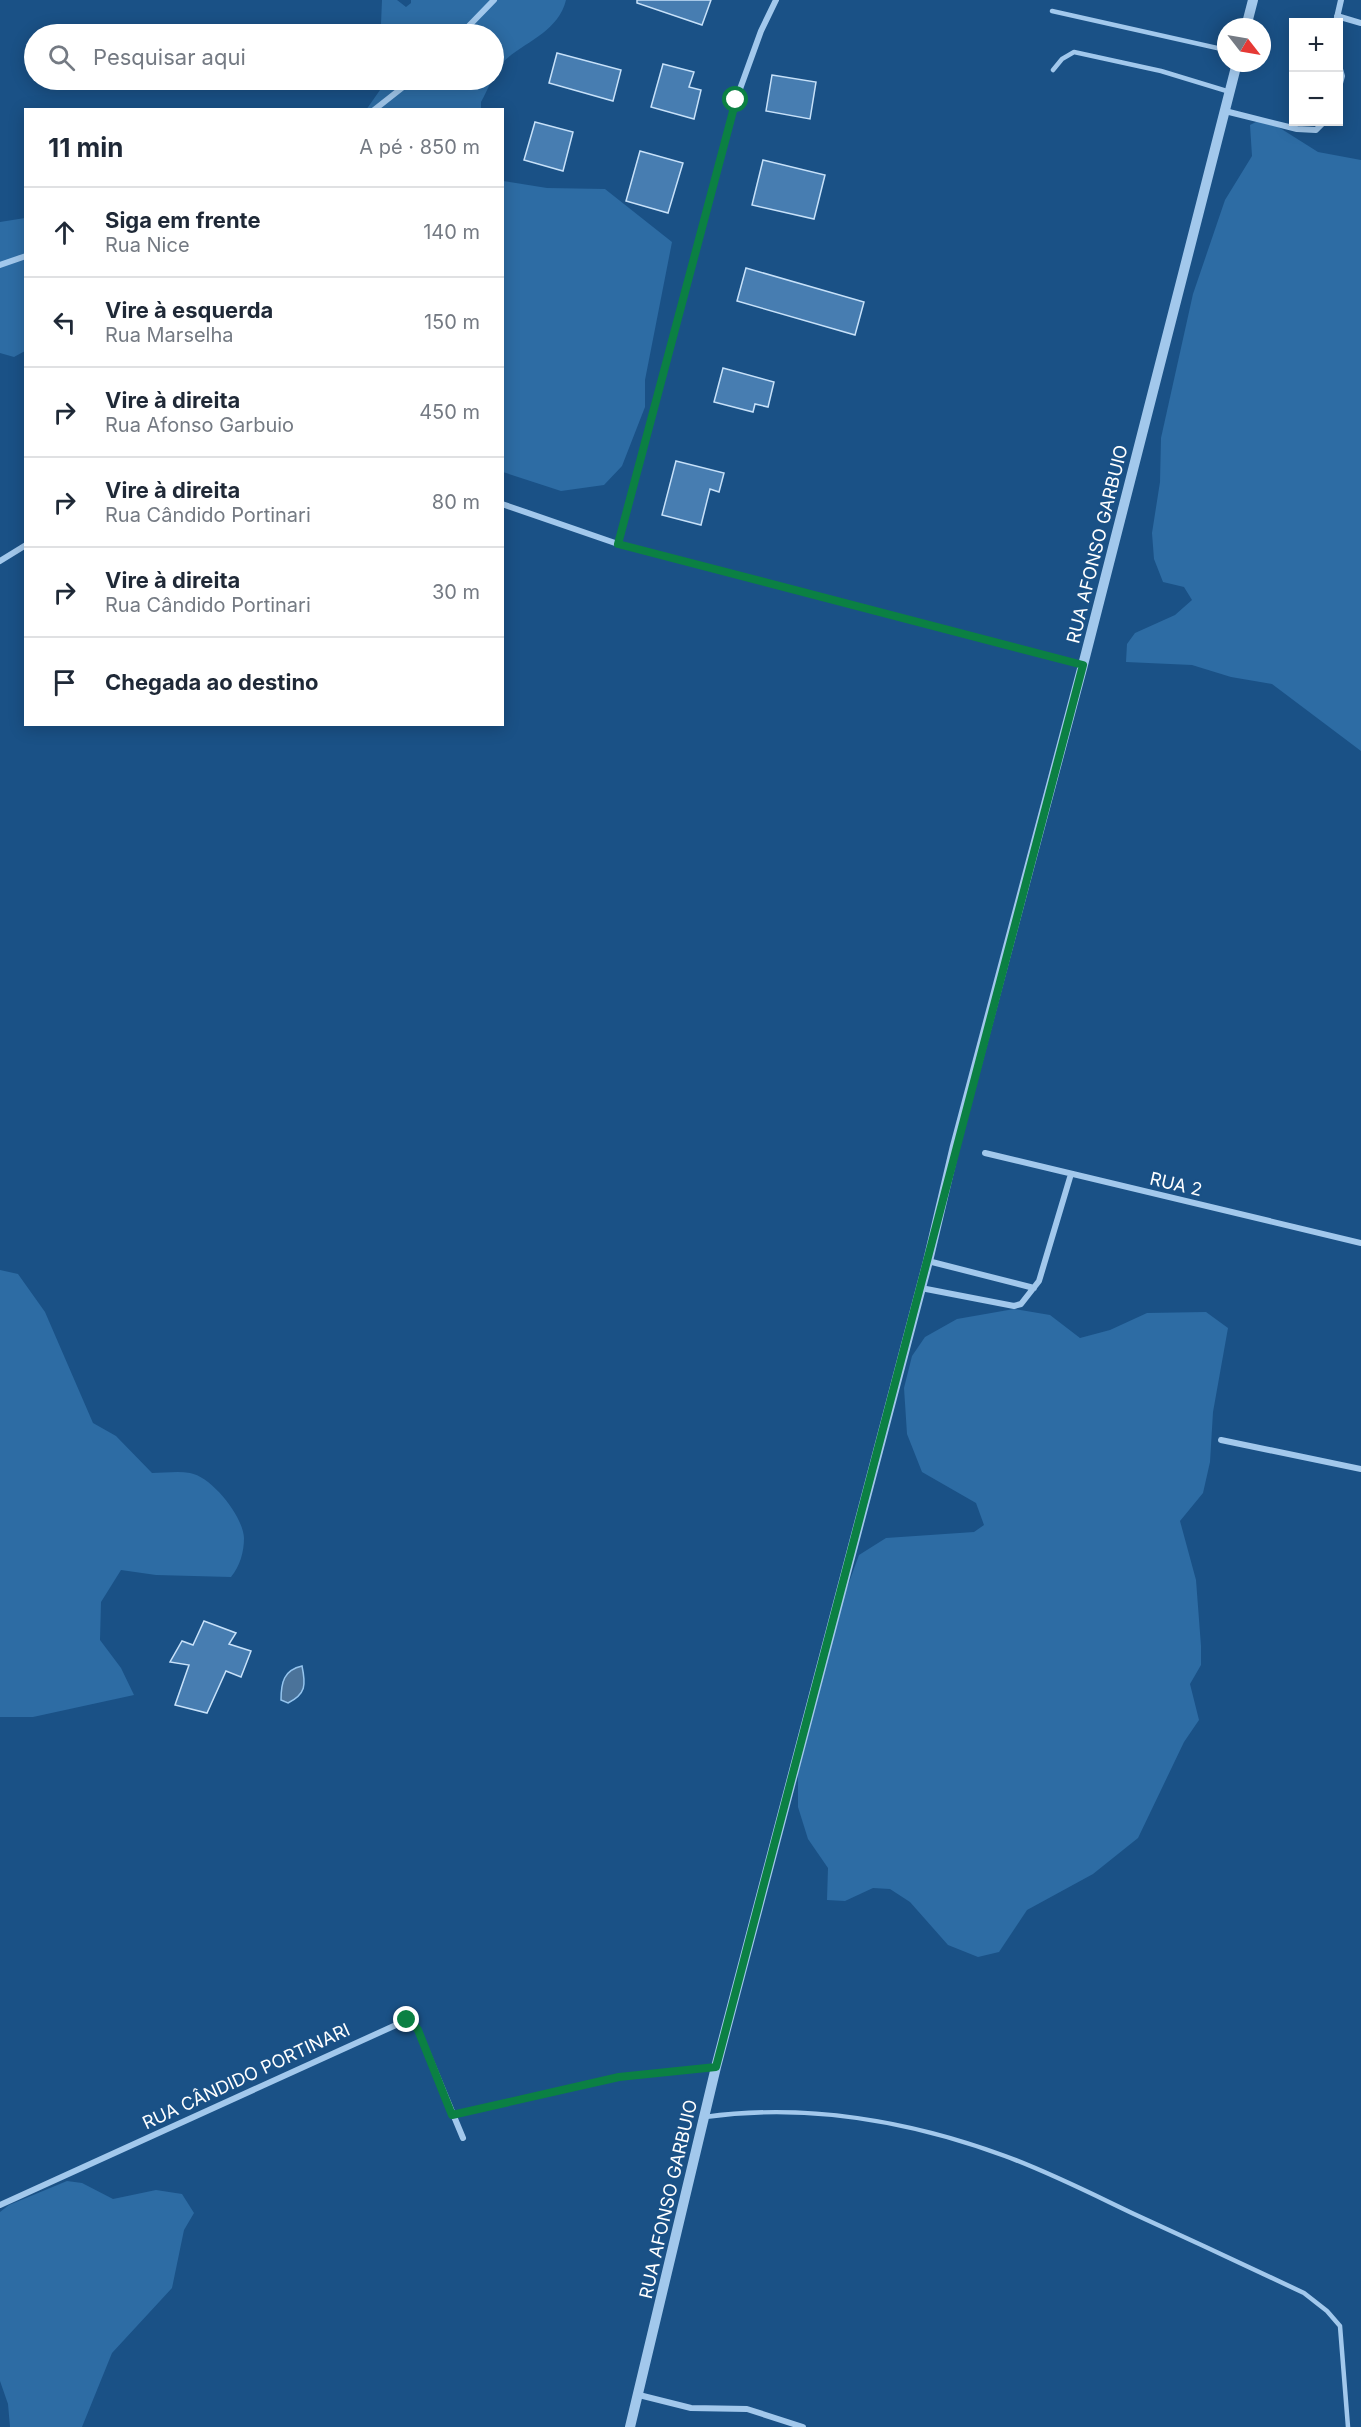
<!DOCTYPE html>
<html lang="pt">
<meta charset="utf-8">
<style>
body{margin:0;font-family:Inter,sans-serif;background:#f6f6f7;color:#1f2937}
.controls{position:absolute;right:18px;top:18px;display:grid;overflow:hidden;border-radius:0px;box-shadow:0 3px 15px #0003}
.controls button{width:54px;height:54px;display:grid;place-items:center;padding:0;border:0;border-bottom:2px solid #e0e1e3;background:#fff;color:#1f2937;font:30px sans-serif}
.compass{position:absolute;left:1217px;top:18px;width:54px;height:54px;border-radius:50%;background:#fff;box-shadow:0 3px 15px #0003;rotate:121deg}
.stop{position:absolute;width:18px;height:18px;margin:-14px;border:4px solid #0b8043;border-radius:50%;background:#fff}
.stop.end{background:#0b8043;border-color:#fff;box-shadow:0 2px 6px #0008}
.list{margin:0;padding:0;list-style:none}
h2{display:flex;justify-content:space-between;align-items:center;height:78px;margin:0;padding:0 24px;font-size:26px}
h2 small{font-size:20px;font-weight:400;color:#747a83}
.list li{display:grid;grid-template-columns:39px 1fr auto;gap:18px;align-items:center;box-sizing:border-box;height:90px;padding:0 24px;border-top:2px solid #e0e1e3}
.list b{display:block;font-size:22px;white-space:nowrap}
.list p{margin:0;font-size:20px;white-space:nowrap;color:#747a83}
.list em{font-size:20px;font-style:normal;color:#747a83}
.icon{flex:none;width:33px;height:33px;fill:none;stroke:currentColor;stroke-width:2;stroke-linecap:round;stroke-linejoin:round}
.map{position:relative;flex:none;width:1361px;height:2427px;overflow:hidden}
.search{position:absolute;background:#fff;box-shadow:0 3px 15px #0003;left:24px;top:24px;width:480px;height:66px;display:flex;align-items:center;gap:15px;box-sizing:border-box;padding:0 21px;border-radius:33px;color:#747a83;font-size:22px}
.panel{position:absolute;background:#fff;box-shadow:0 3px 15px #0003;left:24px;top:108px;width:480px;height:618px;border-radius:0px}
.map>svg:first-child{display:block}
.green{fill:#2d6ca4}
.water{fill:#4b739a;stroke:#94c4ee;stroke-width:1.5}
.building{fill:#477db1;stroke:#c7e1f9;stroke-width:1.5}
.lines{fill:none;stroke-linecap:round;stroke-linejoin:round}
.service{stroke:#a2c8ec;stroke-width:4.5}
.minor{stroke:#a2c8ec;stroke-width:6}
.tertiary{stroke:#a2c8ec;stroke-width:10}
.route{stroke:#0b8043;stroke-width:8}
.labels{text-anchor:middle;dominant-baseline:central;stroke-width:4.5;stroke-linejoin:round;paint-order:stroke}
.street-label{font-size:18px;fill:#fff;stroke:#1a5186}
</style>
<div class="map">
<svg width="1361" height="2427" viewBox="0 0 1361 2427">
<rect width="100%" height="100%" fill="#1a5186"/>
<path class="green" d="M382,0H397L406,7L411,3V0H566C558,32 526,41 504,61C494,71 488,90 481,102V109L366,110L387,80H494V34H377L381,24Z
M1264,118L1318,152L1361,160V751L1272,684L1231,677L1192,665L1126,662L1127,644L1135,633L1175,615L1192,600L1184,587L1163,582L1154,559L1152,533L1160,482L1161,438L1193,294L1225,200L1252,156L1250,125Z
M503,181L547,188L605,189L672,242L645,380V407L622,466L604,485L561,491L503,472Z
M25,218V351L14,357L0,353V222Z
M0,1270L18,1274L45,1312L93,1423L116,1436L152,1473C164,1473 178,1471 190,1473C212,1477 243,1516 244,1538C244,1552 240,1566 231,1577L156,1575L121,1570L101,1602L100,1640L121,1668L134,1695L33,1717H0Z
M1014,1309L1050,1315L1080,1338L1110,1330L1147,1313L1206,1312L1228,1328L1213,1412L1210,1462L1203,1493L1180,1521L1196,1580L1201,1646V1665L1190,1684L1199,1720L1184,1742L1138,1838L1093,1874L1027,1910L999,1952L978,1957L948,1945L910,1902L890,1889L873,1888L845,1901L827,1900L828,1868L808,1839L798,1807V1773L844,1596L859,1555L886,1538L974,1532L984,1525L976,1503L922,1472L907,1434L904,1388L912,1356L925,1337L957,1319Z
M67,2181L82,2183L113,2199L156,2190L182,2194L194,2213L184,2230L172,2288L112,2353L82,2427H10L8,2404L0,2381V2212L9,2205Z"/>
<path class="water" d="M302,1666C306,1685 306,1694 288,1703L281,1700C281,1682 284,1670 302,1666Z"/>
<path class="building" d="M637,0H711L702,25L637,3Z
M557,53L621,70L613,101L549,83Z
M663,64L694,72L689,87L701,90L694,119L651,107Z
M772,75L816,82L810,119L766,111Z
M535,122L573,132L563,171L524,160Z
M640,151L683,163L668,213L626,201Z
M763,160L825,175L814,219L752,205Z
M746,268L864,302L855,335L737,301Z
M723,368L774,382L768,407L755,404L753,412L714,402Z
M676,461L724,473L719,492L710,489L701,525L662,515Z
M204,1621L236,1633L229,1644L251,1651L241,1677L226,1671L207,1713L175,1705L189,1665L170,1662L182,1641L193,1645Z"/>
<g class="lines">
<path class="service" d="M1052,11L1226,50
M1053,70L1062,59L1074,52L1161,71L1230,92
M705,2117C806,2103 910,2121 1005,2156C1049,2172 1092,2194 1134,2214C1191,2240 1247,2266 1304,2293L1327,2311L1340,2326L1348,2427"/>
<path class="minor" d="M1337,16L1361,23
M1336,22L1341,0
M461,34L494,0
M1338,62L1342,76L1338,91
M374,110L412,80
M1225,111L1297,129L1316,130L1324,122
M0,265L26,256
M502,504L618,544L1083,665
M618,544L736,100L761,31L776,0
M0,561L26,545
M985,1153L1361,1243
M928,1261L1034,1288
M921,1288L1014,1306L1021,1304L1039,1281L1071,1174
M1221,1440L1361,1469
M452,2115L619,2077L716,2067
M0,2205L407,2020L412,2022L418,2030L463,2138
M639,2395L691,2408L747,2409L803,2427"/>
<path class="tertiary" d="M1246,27L1253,0
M630,2427L716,2067L928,1261L955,1146L1083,665L1237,63"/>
</g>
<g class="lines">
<path class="route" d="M407,2020L412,2022L418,2030L452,2115L619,2077L716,2067L1083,665L618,544L736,100"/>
</g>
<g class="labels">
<g class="street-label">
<text transform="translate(1097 544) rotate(-76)">RUA AFONSO GARBUIO</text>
<text transform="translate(1176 1184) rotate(13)">RUA 2</text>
<text transform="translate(246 2076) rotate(-25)">RUA CÂNDIDO PORTINARI</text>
<text transform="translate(668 2199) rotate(-77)">RUA AFONSO GARBUIO</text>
</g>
</g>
</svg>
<div class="controls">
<button>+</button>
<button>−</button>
</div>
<svg class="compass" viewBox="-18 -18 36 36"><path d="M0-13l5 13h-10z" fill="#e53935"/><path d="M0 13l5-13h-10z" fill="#747a83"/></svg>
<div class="stop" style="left:736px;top:100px"></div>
<div class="stop end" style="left:407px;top:2020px"></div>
<div class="search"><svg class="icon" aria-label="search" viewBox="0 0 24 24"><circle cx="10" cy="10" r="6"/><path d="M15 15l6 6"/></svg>Pesquisar aqui</div>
<section class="panel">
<h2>11 min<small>A pé · 850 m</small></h2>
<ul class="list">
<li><svg class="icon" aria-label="ahead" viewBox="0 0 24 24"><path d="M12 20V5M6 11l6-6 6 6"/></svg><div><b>Siga em frente</b><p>Rua Nice</p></div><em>140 m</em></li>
<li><svg class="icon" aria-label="left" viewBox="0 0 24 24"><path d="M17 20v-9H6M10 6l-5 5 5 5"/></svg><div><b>Vire à esquerda</b><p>Rua Marselha</p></div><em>150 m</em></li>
<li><svg class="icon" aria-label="right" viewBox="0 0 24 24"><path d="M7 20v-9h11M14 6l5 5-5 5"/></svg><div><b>Vire à direita</b><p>Rua Afonso Garbuio</p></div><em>450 m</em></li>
<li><svg class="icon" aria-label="right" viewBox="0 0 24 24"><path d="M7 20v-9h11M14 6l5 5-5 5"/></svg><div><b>Vire à direita</b><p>Rua Cândido Portinari</p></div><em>80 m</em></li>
<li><svg class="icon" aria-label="right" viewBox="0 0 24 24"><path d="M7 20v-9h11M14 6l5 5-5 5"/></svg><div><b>Vire à direita</b><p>Rua Cândido Portinari</p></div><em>30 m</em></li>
<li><svg class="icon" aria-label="arrive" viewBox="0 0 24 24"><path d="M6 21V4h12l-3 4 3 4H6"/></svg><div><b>Chegada ao destino</b></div></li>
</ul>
</section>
</div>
